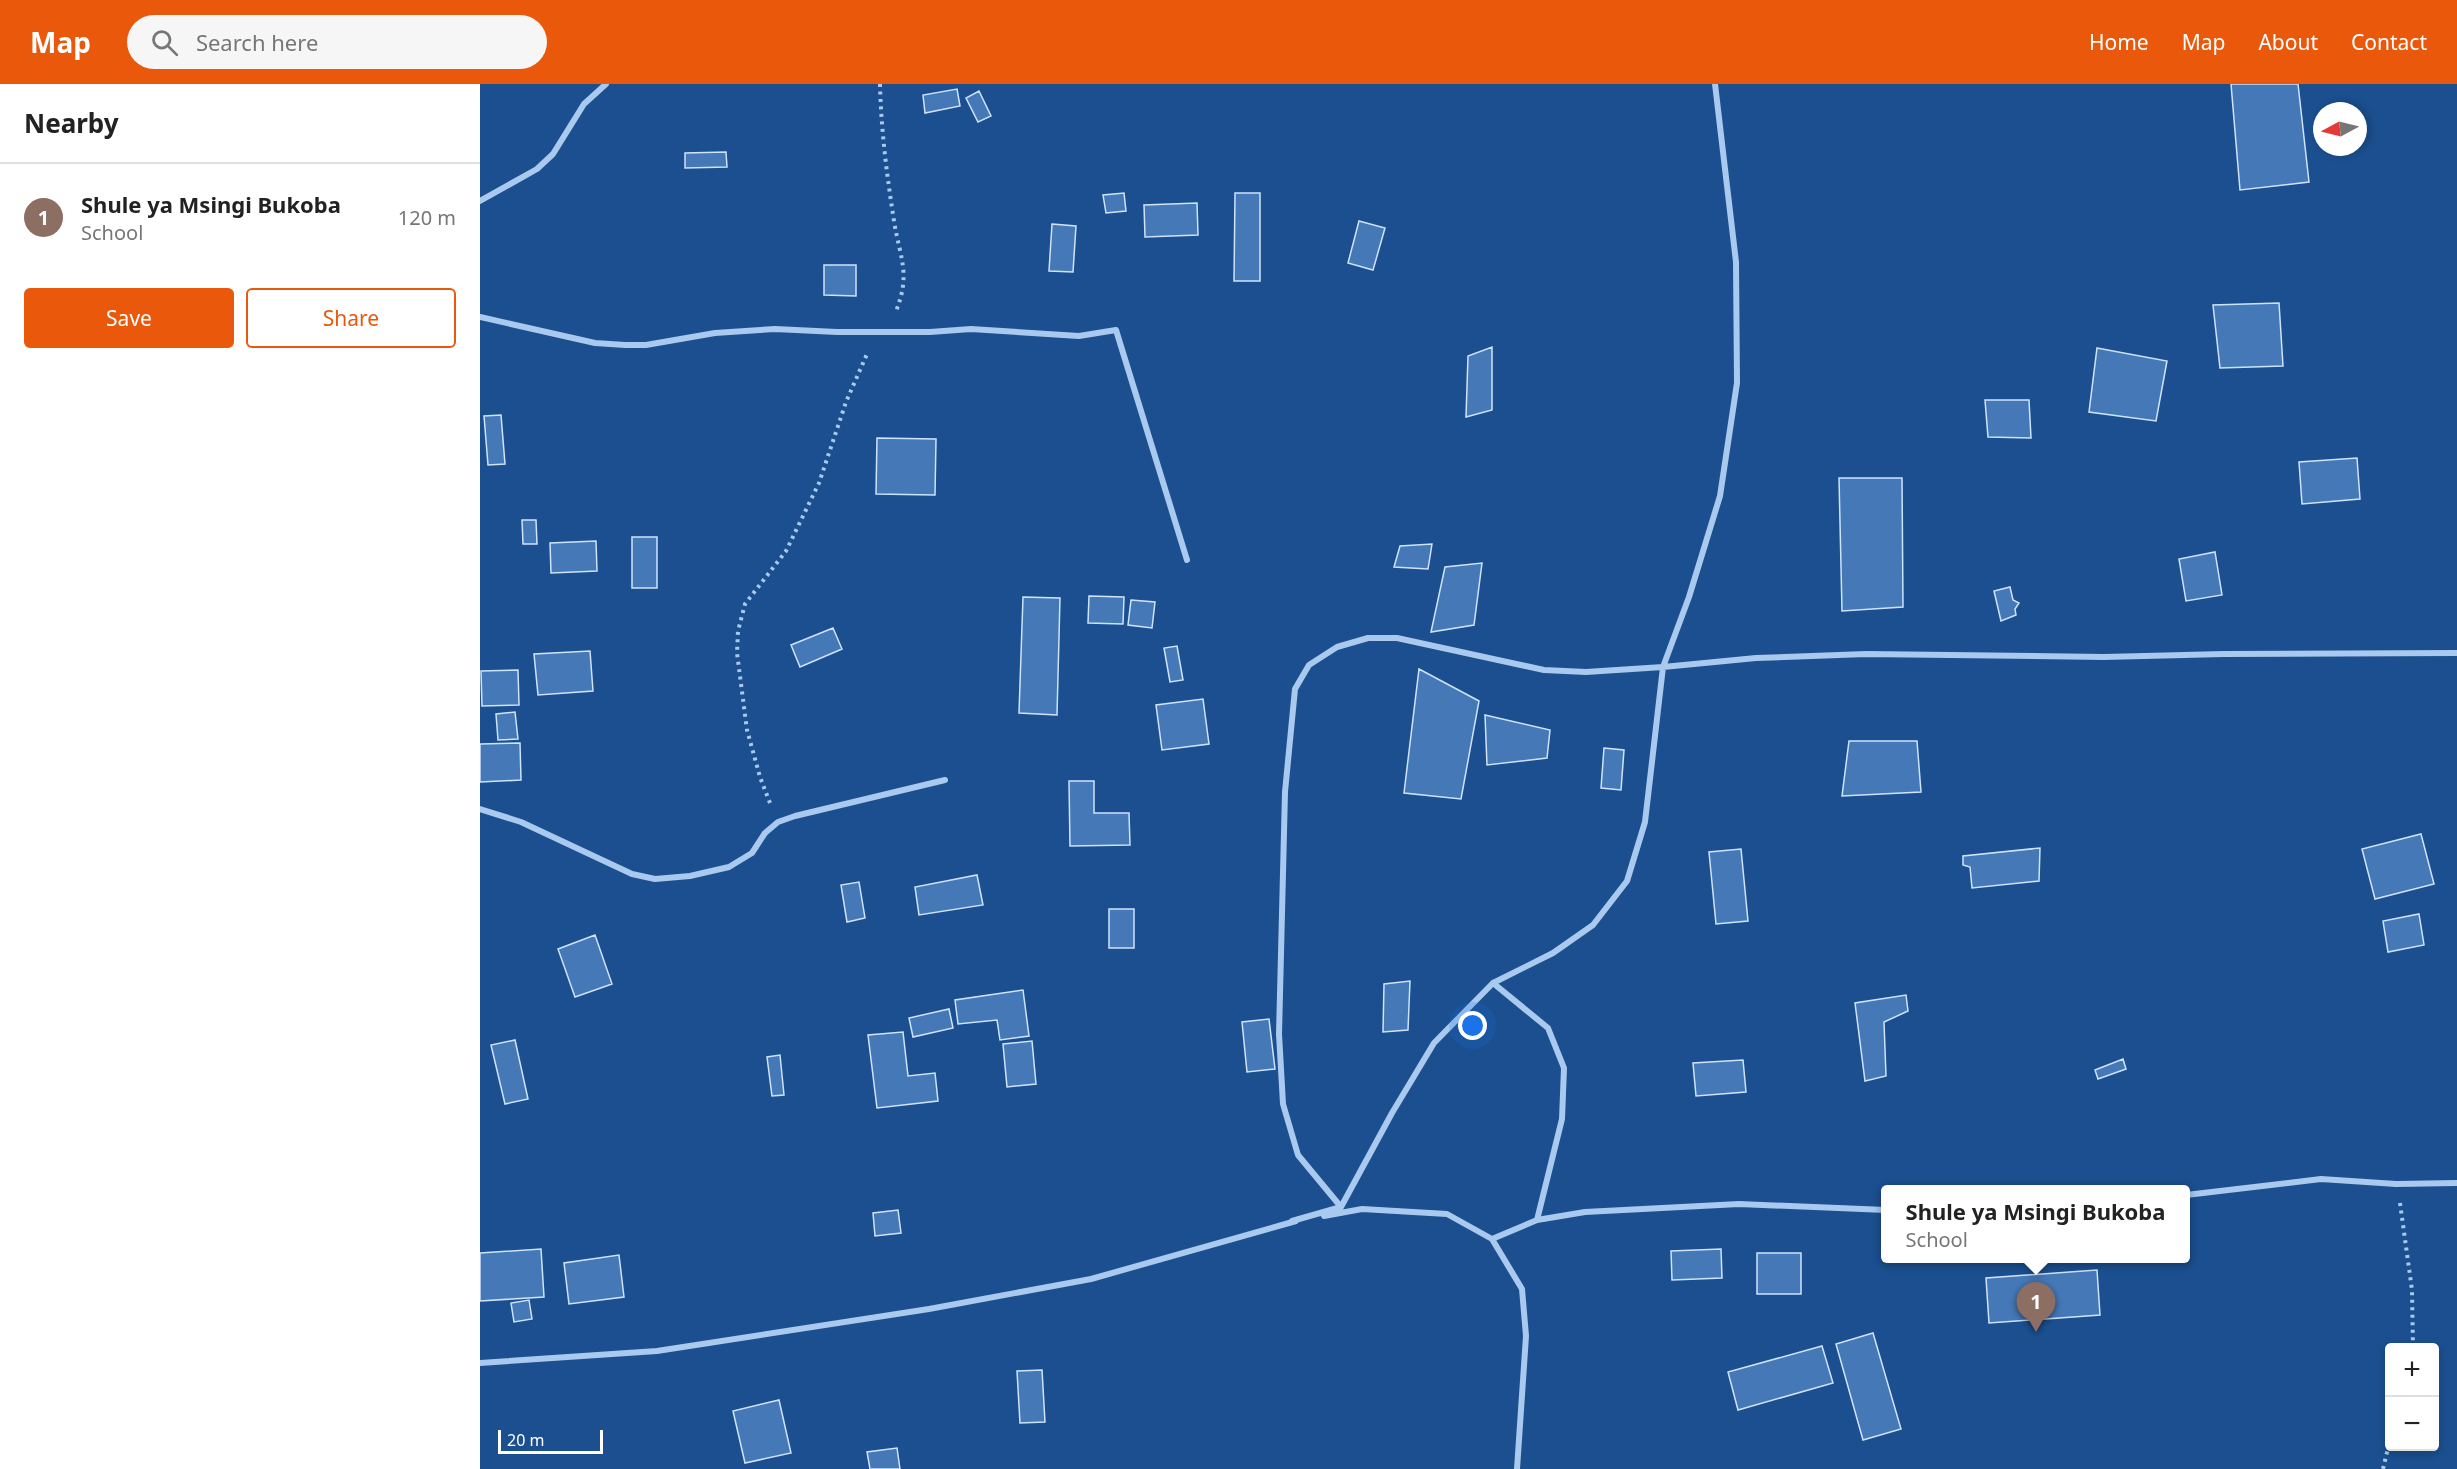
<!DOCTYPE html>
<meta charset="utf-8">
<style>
body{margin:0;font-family:"Noto Sans",sans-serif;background:#f6f6f6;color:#222}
.controls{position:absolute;right:18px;bottom:18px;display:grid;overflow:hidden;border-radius:6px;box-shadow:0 3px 9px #0003}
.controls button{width:54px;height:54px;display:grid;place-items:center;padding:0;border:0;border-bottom:2px solid #e0e0e0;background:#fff;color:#222;font:30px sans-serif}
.compass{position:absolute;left:1833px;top:18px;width:54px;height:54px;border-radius:50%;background:#fff;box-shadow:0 3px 9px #0003;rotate:263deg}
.scale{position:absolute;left:18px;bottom:15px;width:105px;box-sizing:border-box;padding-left:6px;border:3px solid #fff;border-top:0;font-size:16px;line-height:21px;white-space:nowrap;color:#fff;-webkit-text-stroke:4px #1b4f8f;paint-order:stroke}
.you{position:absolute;left:993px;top:942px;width:21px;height:21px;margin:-15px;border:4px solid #fff;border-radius:50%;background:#1a73e8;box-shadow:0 0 0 9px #1a73e833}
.badge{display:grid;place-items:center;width:39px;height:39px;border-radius:50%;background:#ea580c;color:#fff;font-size:20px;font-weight:700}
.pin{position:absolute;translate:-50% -50px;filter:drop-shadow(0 2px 3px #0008)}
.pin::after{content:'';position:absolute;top:32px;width:21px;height:18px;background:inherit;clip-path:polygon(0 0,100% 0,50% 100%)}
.popup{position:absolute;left:1401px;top:1101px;width:309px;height:78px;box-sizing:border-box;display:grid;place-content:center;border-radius:6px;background:#fff;filter:drop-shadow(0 2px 4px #0005);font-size:20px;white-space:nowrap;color:#767676}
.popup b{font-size:22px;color:#222}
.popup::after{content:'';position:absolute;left:50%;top:100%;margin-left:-12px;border:12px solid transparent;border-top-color:#fff}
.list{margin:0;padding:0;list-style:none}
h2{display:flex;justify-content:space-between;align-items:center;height:78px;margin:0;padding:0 24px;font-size:26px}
h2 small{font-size:20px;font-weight:400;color:#767676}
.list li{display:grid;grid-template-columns:39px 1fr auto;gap:18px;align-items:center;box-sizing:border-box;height:108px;padding:0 24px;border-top:2px solid #e0e0e0}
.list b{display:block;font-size:22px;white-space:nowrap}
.list p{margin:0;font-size:20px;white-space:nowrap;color:#767676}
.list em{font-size:20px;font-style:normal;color:#767676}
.actions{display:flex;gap:12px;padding:18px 24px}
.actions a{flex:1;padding:14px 0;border:2px solid #ea580c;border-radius:6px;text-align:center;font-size:21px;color:#ea580c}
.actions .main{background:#ea580c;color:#fff}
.icon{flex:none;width:33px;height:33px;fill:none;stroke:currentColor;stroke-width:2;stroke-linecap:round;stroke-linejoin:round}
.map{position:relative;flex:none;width:1977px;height:1385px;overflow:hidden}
header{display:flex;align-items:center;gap:36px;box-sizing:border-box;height:84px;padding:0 30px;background:#ea580c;color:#fff}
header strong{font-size:28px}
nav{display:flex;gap:33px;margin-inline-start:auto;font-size:21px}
.search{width:420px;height:54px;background:#f6f6f6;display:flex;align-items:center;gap:15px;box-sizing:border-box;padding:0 21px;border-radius:33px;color:#767676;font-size:22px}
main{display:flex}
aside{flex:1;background:#fff}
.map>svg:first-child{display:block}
.building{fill:#4478b7;stroke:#cfe3fa;stroke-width:1.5}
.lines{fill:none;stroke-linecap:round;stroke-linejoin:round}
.path{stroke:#a9c9ee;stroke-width:4;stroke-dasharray:3 4.5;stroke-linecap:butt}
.street{stroke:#a9c9ee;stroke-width:6}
</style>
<header>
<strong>Map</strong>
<div class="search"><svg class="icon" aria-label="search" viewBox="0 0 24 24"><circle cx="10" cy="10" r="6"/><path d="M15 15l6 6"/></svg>Search here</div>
<nav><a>Home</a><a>Map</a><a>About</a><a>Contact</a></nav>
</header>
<main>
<aside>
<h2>Nearby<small></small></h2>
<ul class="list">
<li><span class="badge" style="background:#8d6e63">1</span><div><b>Shule ya Msingi Bukoba</b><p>School</p></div><em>120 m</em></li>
</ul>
<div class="actions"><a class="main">Save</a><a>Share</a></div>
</aside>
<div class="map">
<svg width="1977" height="1385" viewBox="0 0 1977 1385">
<rect width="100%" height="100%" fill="#1b4f8f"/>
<path class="building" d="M1751,0H1818L1829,98L1760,106Z
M477,5L480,22L445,29L443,11Z
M499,7L511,32L498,38L486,14Z
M246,68L247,83L205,84V69Z
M644,109L646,127L626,129L623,111Z
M755,109H780V197H754Z
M717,119L718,151L665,153L664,121Z
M879,137L905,144L893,186L868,179Z
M572,140L596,142L593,188L569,187Z
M344,181H376V212L344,211Z
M1799,219L1803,282L1740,284L1733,221Z
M1012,263V326L986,333L988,272Z
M1617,264L1687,277L1676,337L1609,328Z
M1505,316H1549L1551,354L1508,353Z
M21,331L25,380L8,381L4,332Z
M397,354L456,355L455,411L396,410Z
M1877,374L1880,415L1822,420L1819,378Z
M1359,394H1422L1423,523L1362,527Z
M42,436H56L57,460H43Z
M152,453H177V504H152Z
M116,457L117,487L71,489L70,459Z
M952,460L948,485L914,483L920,462Z
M1735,468L1742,511L1706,517L1699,475Z
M1002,479L994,541L951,548L965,483Z
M1530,503L1533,516L1539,519L1535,525L1536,531L1521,537L1514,507Z
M609,512L644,513L643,540L608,539Z
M543,513L580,514L577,631L539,629Z
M651,516L675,518L672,544L648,541Z
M353,544L362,565L320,583L311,561Z
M697,562L703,596L690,598L684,564Z
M110,567L113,607L58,611L54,570Z
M939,585L999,617L981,715L924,709Z
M38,586L39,621L2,622L1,587Z
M723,615L729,660L682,666L676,621Z
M35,628L38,655L18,656L16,630Z
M1005,631L1070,646L1067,674L1007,681Z
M1369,657H1437L1441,708L1362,712Z
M40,659L41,696L0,698V660Z
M1124,664L1144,666L1141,706L1121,704Z
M589,697H614V729H649L650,761L590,762Z
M1941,750L1954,800L1895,815L1882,765Z
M1560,764L1559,797L1492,804L1490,783L1483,781V772Z
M1261,765L1268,837L1236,840L1229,768Z
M497,791L503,821L439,831L435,803Z
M379,798L385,834L367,838L361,801Z
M629,825H654V864H629Z
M1939,830L1944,861L1908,868L1903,837Z
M115,851L132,900L95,913L78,865Z
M930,897L928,946L903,948L904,900Z
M543,906L549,952L520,956L517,936L478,940L475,916Z
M1426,911L1428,927L1404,938L1406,992L1385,997L1375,919Z
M469,925L473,944L433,953L429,934Z
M789,935L795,985L767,988L762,938Z
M423,948L428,992L455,989L458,1017L397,1024L388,951Z
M35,956L48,1015L25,1020L11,961Z
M552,957L556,1000L527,1003L523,960Z
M300,971L304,1011L292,1012L287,973Z
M1643,975L1646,985L1618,995L1615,986Z
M1263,976L1266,1008L1216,1012L1213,979Z
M418,1126L421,1149L395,1152L393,1129Z
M61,1165L64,1213L0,1217V1169Z
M1241,1165L1242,1194L1192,1196L1191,1167Z
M1277,1169H1321V1210H1277Z
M139,1171L144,1213L89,1220L84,1179Z
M1617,1186L1620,1231L1509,1239L1506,1194Z
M49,1216L52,1235L34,1238L31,1219Z
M1393,1249L1421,1345L1383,1356L1356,1260Z
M1342,1262L1353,1299L1258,1326L1248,1288Z
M562,1286L565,1338L540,1339L537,1287Z
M299,1316L311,1369L265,1379L253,1327Z
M417,1364L420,1385H390L387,1368Z"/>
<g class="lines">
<path class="path" d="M400,0C401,46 407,92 414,137C420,174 431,190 416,227
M290,719L280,693L267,646L257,569L258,547L265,520L306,467L339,399L366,318L387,270
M1920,1119L1932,1206L1933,1264
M1903,1385L1910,1356"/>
<path class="street" d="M0,117L57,85L73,70L104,20L126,0
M0,233L115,259L145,261H166L235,249L295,245L357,248H450L491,245L599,252L636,246L707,476
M0,725L41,738L152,790L175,795L210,792L249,783L272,769L285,749L298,738L315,732L465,696
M1013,899L1068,944L1084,984L1082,1035L1057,1136
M1706,1111L1841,1095L1916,1100L1977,1099
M861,1123L818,1071L803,1020L799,950L805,708L815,605L829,581L857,563L888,554H917L1064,586L1106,588L1183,583L1276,574L1386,570L1624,573L1744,570L1977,569
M844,1132L882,1125L967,1130L1012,1155L1042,1205L1046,1252L1037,1385
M812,1137L861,1123L912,1029L954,959L1013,899L1073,869L1113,841L1147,797L1165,738L1183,583L1209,513L1240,412L1257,299L1256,178L1235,0
M1012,1155L1057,1136L1105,1128L1259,1120L1406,1126
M0,1279L177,1267L449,1225L611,1195L816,1137"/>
</g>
</svg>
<div class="controls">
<button>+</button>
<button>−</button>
</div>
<svg class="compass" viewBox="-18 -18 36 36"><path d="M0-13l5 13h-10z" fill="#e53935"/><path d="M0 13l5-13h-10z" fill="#767676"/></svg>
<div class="scale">20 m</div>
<div class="you"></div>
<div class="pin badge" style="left:1556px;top:1248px;background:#8d6e63">1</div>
<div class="popup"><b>Shule ya Msingi Bukoba</b>School</div>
</div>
</main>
